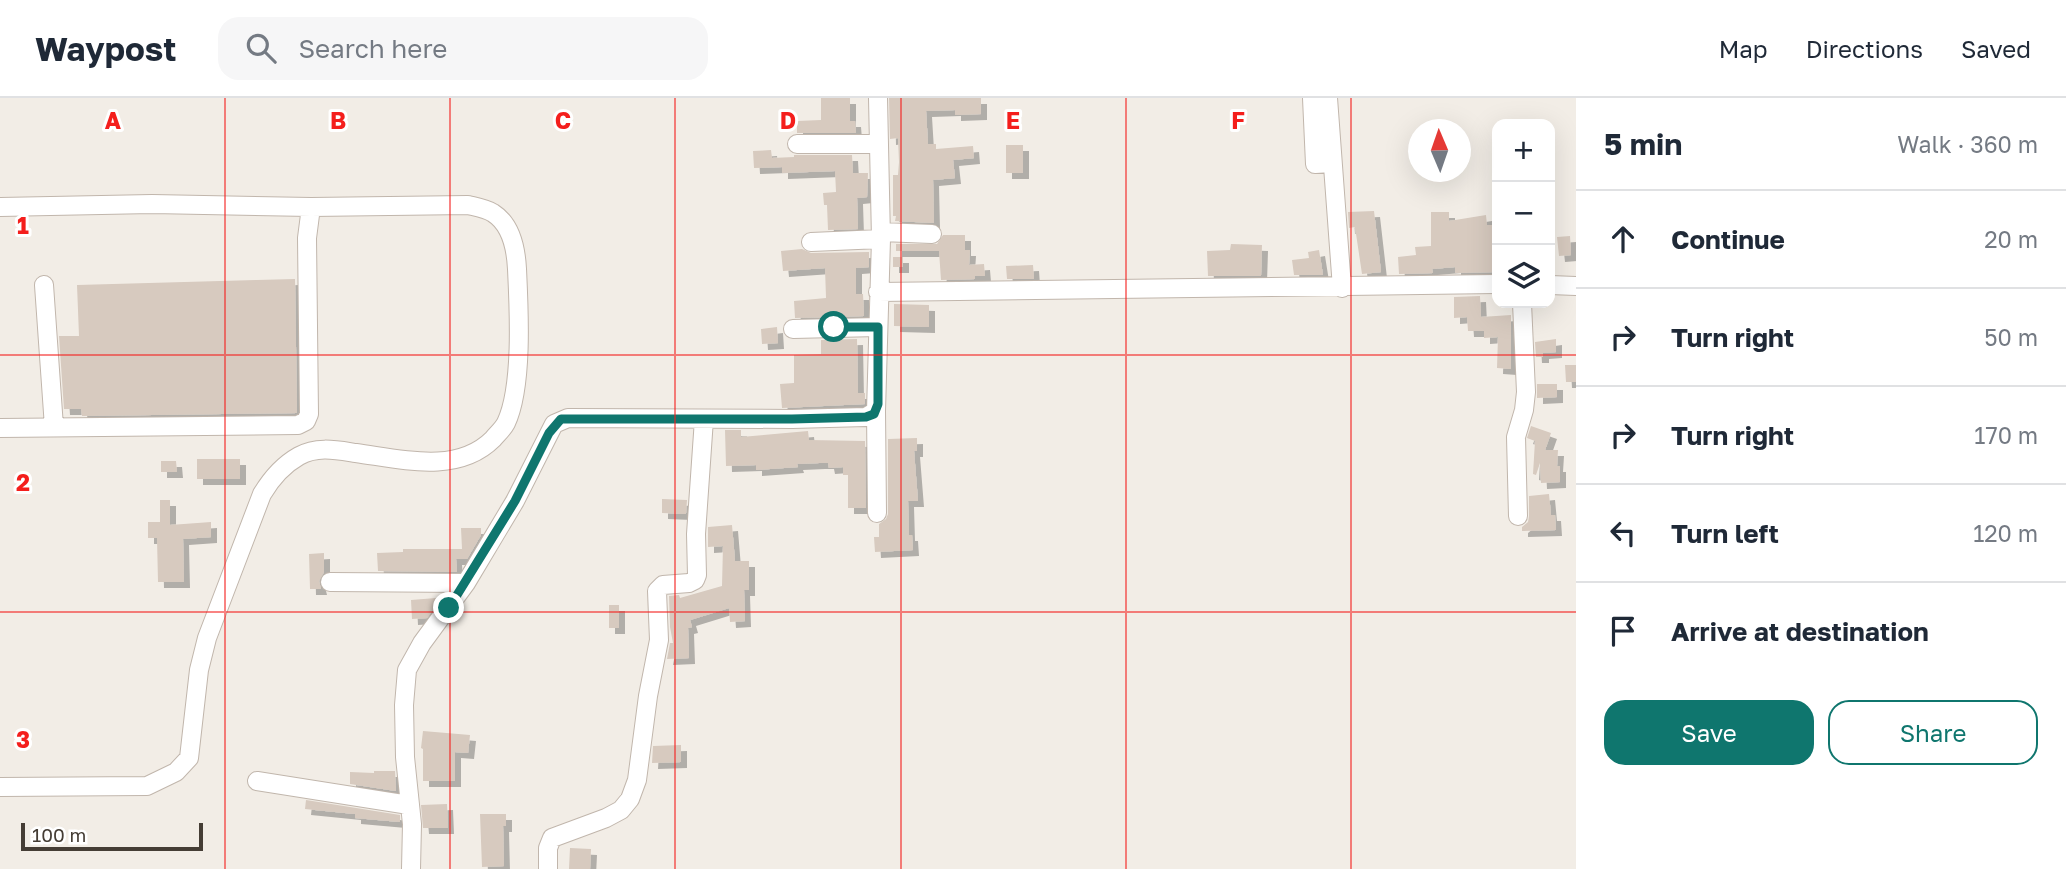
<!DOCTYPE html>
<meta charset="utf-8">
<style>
body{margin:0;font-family:"Golos Text",sans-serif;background:#f6f6f7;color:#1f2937}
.controls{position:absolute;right:21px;top:21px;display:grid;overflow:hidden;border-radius:14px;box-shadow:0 7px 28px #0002}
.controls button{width:63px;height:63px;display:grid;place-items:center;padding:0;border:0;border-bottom:2px solid #e0e1e3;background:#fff;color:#1f2937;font:35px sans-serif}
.compass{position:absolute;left:1408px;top:21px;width:63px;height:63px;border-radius:50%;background:#fff;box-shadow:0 7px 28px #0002;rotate:358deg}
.scale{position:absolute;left:21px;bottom:18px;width:182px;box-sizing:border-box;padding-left:7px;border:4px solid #453d35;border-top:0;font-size:19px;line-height:24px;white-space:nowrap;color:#453d35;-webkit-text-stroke:5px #fff;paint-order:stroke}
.stop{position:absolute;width:21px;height:21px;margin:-16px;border:5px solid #0f766e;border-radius:50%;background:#fff}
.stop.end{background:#0f766e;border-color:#fff;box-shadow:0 2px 7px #0008}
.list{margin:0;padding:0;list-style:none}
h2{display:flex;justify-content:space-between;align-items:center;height:91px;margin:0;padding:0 28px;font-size:30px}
h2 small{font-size:23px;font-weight:400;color:#747a83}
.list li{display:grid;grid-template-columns:46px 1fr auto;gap:21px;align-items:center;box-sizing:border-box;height:98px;padding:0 28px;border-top:2px solid #e0e1e3}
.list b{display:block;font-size:26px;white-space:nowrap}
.list em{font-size:23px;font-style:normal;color:#747a83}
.actions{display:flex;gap:14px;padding:21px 28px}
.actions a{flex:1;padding:16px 0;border:2px solid #0f766e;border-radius:21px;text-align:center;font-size:24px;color:#0f766e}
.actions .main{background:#0f766e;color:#fff}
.icon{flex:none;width:38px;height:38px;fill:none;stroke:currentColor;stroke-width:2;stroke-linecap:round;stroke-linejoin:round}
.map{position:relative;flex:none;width:1576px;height:771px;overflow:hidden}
header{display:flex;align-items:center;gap:42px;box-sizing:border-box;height:98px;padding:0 35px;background:#fff;border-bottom:2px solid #e0e1e3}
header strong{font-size:33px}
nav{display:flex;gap:38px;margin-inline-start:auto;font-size:24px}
.search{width:490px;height:63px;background:#f6f6f7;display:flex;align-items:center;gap:18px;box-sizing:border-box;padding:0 24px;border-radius:21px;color:#747a83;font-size:26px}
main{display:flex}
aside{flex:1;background:#fff}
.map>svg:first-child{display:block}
.building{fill:#d7cabf;filter:url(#shadow)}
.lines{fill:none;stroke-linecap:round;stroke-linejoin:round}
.minor-casing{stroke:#c1b6ac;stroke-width:20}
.minor{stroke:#fff;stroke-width:18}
.route{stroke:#0f766e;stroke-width:9}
.grid{fill:none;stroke:#f41e1c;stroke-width:2;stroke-opacity:0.55}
.grid-label{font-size:23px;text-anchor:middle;font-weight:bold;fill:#f41e1c;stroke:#fff;stroke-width:6;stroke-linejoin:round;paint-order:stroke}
</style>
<header>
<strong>Waypost</strong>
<div class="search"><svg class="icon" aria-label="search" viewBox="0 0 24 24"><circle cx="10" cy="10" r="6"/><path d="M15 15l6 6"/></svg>Search here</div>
<nav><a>Map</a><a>Directions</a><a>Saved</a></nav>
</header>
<main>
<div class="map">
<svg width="1576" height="771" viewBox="0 0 1576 771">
<defs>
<filter id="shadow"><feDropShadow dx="6" dy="6" stdDeviation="0" flood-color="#0004"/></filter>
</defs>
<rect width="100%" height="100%" fill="#f2ede6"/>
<path class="building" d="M821,0H850V23H855L856,35H797V23L821,22Z
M889,0H981V16L955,17V12L926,13L928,46H936V51L973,48L974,60L953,62L955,80L933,82L934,125L895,123L896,118H893V77H898L899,64L898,40L890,41Z
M1006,47H1023V75H1006Z
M771,52L772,60L794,59V57H852L853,75H868L867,99L857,100L858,131L828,132L827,107H824L823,95L836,94L835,73L782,75V69L754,70L753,53Z
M1374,113L1381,174L1362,176L1355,129L1349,130L1348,114Z
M1431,114H1449V123L1486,117L1487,127H1496L1497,174L1455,175V169L1432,171L1433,175L1399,176L1398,159L1416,157L1415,149L1431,148Z
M943,137H965V152H970L969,167L984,166L985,178H975V181L941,182L939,153H896V146H937Z
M1570,138L1571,157L1559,158L1557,139Z
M1231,146L1262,147L1261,178H1208L1207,153L1230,152Z
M802,151L811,155L869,154V169L856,170V196H863L864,218L795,220L794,203L826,200L825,170L783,173L781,153Z
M1319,152L1323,177H1294L1292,162L1309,160L1308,154Z
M893,159H903V169H893Z
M1033,167L1034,181H1007L1006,168Z
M295,181L297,315L82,318L81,311H64L59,238H79L77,187Z
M1480,198L1481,219L1511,217V271L1497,270L1498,239L1484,240V233H1468L1467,219L1454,220V199Z
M894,206L929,207V229L894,228Z
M777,229L778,245L762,246L761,231Z
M857,241L858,295H865V306L782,310L780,286L794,285V257L821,256V242Z
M1556,241V254L1543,255V259H1536L1535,244Z
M1565,267H1576V284H1566Z
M1537,286H1557V299L1537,300Z
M1531,328L1551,335L1545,352H1558L1557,368H1560V384L1541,385L1540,365L1536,377L1533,376L1535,343L1527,340Z
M725,332H741V339L808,333L809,342L865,343L866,410H848V377H843V369L829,370L828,365H819L797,366L798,369L756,372V367L726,368Z
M917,340V353H914L918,403H908L909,437H912L913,452L875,454L874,439H879V426L886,421L888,416V341Z
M197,361H240V381H197Z
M161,363H176L177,374H161Z
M1549,396L1551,417H1555L1556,432L1522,433V429L1528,424L1529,418V398Z
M662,401L687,402L686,416L662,415Z
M160,402H170V427L211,424V439L183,441L184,484H158L157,440H148V424H160Z
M732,427L735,463H749V492H744L745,523L730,524L729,510L690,522L692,529L688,530L689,560L667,561L670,545H673L670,529L669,498L679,497L680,500L722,488L723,448L708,449V429Z
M461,430H481V437L467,461H456L457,474L378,473L377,455L403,454V451H462Z
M324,455V474L319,483L321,491H310L309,456Z
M436,500L437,506L427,520L412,521L411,502Z
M609,507H619V530H609Z
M423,633L470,637L468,655L455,654V683H423V651L421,650Z
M681,647V664L652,665L653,648Z
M374,673H395L396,693L350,686V674L374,675Z
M306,702L400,717V724L355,720V716L305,711Z
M447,706L448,730H423L421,707Z
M480,716H506V728H503L504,768L482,769Z
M570,750L591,751L590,771H569Z"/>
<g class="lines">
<defs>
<path id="minor" d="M1312,0L1315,66L1332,65
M1328,0L1342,190
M797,46H879
M0,109L152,106L311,109
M881,134L932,136
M811,144L881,141
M44,187L54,329
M1550,187L1576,188
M878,194L1497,186
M793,231L878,229
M876,313L877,415
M0,330L298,327L306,323L309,316L307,140L311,109L468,107C476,109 487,111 493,115C512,127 516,151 517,171C519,212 523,289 506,325C503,331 497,336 493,341C457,377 400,361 356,355C336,352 317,348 299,358C283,367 271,381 262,396L207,540L199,572L189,660L176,674L147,688L0,689
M1518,418L1516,339L1524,312L1526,294L1522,205
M330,484L466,485
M257,683L409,707
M411,771L412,726L405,659L404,607L407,572L422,545L466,485L515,403L554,326L568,320L792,321L866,319L876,313L881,141L878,0
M548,771V750L552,740L606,720L621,712L630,701L637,682L648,598L659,542L657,493L663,487L689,485L695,482L697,477L696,436L704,321"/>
</defs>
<use href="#minor" class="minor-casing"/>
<use href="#minor" class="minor"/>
</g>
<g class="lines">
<path class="route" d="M449,510L515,403L549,335L561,321H792L866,319L874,316L878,306V229H834"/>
</g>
<path class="grid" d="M225,0V771M450,0V771M675,0V771M901,0V771M1126,0V771M1351,0V771M0,257H1576M0,514H1576"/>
<g class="grid-label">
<text x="113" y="31">A</text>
<text x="338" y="31">B</text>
<text x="563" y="31">C</text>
<text x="788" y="31">D</text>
<text x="1013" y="31">E</text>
<text x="1238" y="31">F</text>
<text x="23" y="136">1</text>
<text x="23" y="393">2</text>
<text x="23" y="650">3</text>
</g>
</svg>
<div class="controls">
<button>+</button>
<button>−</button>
<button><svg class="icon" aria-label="layers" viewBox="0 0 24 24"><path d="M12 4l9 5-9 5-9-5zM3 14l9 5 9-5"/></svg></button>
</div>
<svg class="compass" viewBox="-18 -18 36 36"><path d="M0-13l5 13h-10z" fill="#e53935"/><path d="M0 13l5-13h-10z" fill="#747a83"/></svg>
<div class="scale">100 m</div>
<div class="stop" style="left:834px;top:229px"></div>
<div class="stop end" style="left:449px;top:510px"></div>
</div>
<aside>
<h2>5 min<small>Walk · 360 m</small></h2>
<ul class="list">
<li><svg class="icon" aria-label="ahead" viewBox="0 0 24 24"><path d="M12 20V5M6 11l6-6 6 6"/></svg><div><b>Continue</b></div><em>20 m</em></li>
<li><svg class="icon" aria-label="right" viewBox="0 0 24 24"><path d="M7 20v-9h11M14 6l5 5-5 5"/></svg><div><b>Turn right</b></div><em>50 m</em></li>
<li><svg class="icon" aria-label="right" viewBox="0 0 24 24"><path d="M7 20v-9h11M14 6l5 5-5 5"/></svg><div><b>Turn right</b></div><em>170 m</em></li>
<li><svg class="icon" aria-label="left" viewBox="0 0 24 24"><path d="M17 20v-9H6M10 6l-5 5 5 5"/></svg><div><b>Turn left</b></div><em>120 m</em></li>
<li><svg class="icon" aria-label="arrive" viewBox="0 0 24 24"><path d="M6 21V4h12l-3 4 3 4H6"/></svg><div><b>Arrive at destination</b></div></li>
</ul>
<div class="actions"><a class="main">Save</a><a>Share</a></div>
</aside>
</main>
